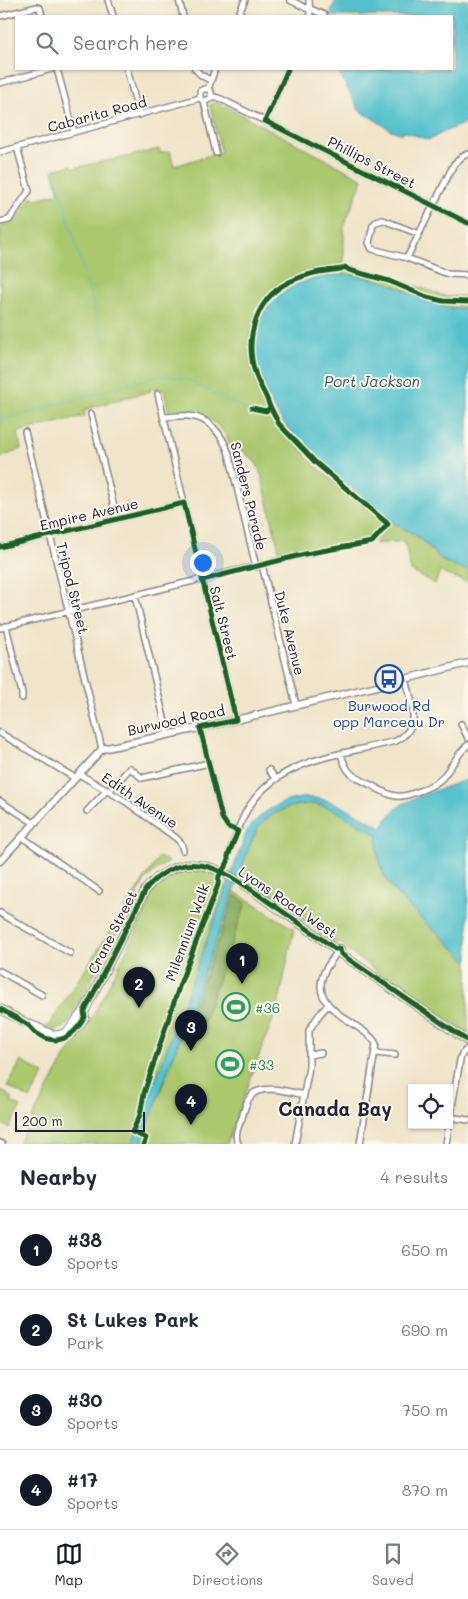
<!DOCTYPE html>
<style>
body{margin:0;font-family:Mali,sans-serif;background:#f2f2f3;color:#1f2937}
.controls{position:absolute;right:15px;bottom:15px;display:grid;overflow:hidden;border-radius:0px;box-shadow:0 1px 4px #0004}
.controls button{width:45px;height:45px;display:grid;place-items:center;padding:0;border:0;border-bottom:1px solid #e0e1e3;background:#fff;color:#1f2937;font:25px sans-serif}
.scale{position:absolute;left:15px;bottom:12px;width:130px;box-sizing:border-box;padding-left:5px;border:2px solid #22223b;border-top:0;font-size:14px;line-height:18px;white-space:nowrap;color:#22223b;-webkit-text-stroke:4px #fbf7ec;paint-order:stroke}
.you{position:absolute;left:202px;top:562px;width:18px;height:18px;margin:-12px;border:4px solid #fff;border-radius:50%;background:#1a73e8;box-shadow:0 0 0 8px #1a73e833}
.badge{display:grid;place-items:center;width:32px;height:32px;border-radius:50%;background:#111827;color:#fff;font-size:16px;font-weight:700}
.pin{position:absolute;translate:-50% -41px;filter:drop-shadow(0 1px 2px #0008)}
.pin::after{content:'';position:absolute;top:26px;width:18px;height:15px;background:inherit;clip-path:polygon(0 0,100% 0,50% 100%)}
.list{margin:0;padding:0;list-style:none}
h2{display:flex;justify-content:space-between;align-items:center;height:65px;margin:0;padding:0 20px;font-size:21px}
h2 small{font-size:16px;font-weight:400;color:#747a83}
.list li{display:grid;grid-template-columns:32px 1fr auto;gap:15px;align-items:center;box-sizing:border-box;height:80px;padding:0 20px;border-top:1px solid #e0e1e3}
.list b{display:block;font-size:19px;white-space:nowrap}
.list p{margin:0;font-size:16px;white-space:nowrap;color:#747a83}
.list em{font-size:16px;font-style:normal;color:#747a83}
.icon{flex:none;width:28px;height:28px;fill:none;stroke:currentColor;stroke-width:2;stroke-linecap:round;stroke-linejoin:round}
.map{position:relative;flex:none;width:468px;height:1144px;overflow:hidden}
.search{position:absolute;background:#fff;box-shadow:0 1px 4px #0004;left:15px;right:15px;top:15px;height:55px;display:flex;align-items:center;gap:12px;box-sizing:border-box;padding:0 18px;border-radius:0px;color:#747a83;font-size:19px}
.sheet{height:385px;background:#fff}
nav{display:flex;justify-content:space-around;align-items:center;box-sizing:border-box;height:70px;border-top:1px solid #e0e1e3;background:#fff;font-size:14px;color:#747a83}
nav a{display:grid;justify-items:center;gap:2px}
nav .on{color:#111827}
.map>svg:first-child{display:block}
.green{fill:#abc86e;stroke:#667554}
.forest{fill:#88ac61;stroke:#55674e}
.water{fill:#54c1cc;stroke:#3b7284}
.lines{fill:none;stroke-linecap:round;stroke-linejoin:round}
.stream{stroke:#54c1cc;stroke-width:1}
.minor-casing{stroke:#898482;stroke-width:8}
.tertiary-casing{stroke:#898482;stroke-width:9}
.secondary-casing{stroke:#898482;stroke-width:10}
.minor{stroke:#fff;stroke-width:5}
.tertiary{stroke:#fff;stroke-width:6}
.secondary{stroke:#fff;stroke-width:8}
.cycleway-casing{stroke:#fbf7ec;stroke-width:8}
.cycleway{stroke:#1b5e20;stroke-width:5}
.labels{text-anchor:middle;dominant-baseline:central;stroke-width:4;stroke-linejoin:round;paint-order:stroke}
.street-label{font-size:14px;fill:#22223b;stroke:#fbf7ec}
.transit-label{font-size:14px;fill:#164399;stroke:#fbf7ec}
.leisure-label{font-size:14px;fill:#27864d;stroke:#fbf7ec;text-anchor:start}
.water-label{font-size:15px;font-style:italic;fill:#345a6e;stroke:#fbf7ec}
.district-label{font-size:19px;font-weight:bold;fill:#22223b;stroke:#fbf7ec}
</style>
<div class="map">
<svg width="468" height="1144" viewBox="0 0 468 1144">
<rect width="100%" height="100%" fill="#fbf7ec"/>
<filter id="ink" filterUnits="userSpaceOnUse"><feTurbulence type="fractalNoise" baseFrequency=".02" numOctaves="2"/><feDisplacementMap in="SourceGraphic" scale="10" xChannelSelector="R" yChannelSelector="G"/><feConvolveMatrix kernelMatrix="1 2 1 2 8 2 1 2 1" color-interpolation-filters="sRGB"/></filter>
<filter id="wash" filterUnits="userSpaceOnUse"><feTurbulence type="fractalNoise" baseFrequency=".0096" numOctaves="4" result="noise"/><feDisplacementMap in="SourceGraphic" scale="20" xChannelSelector="R" yChannelSelector="G"/><feGaussianBlur stdDeviation="1.12" result="paint"/><feColorMatrix in="noise" values="0 0 0 0 0 0 0 0 0 0 0 0 0 0 0 0 0 1.4 0 .05"/><feComposite in="paint" operator="in"/></filter>
<g filter="url(#wash)">
<rect width="100%" height="100%" fill="#f0e5ca"/>
<path class="green" d="M216,101L363,179L344,226V264L379,273L447,297L458,296H468V308H449L431,302L388,283L367,277L344,274L343,265C301,271 273,275 255,319C235,366 272,417 303,451C310,458 316,467 324,473C342,489 362,503 381,519L385,526L374,540L307,552L302,549L280,554L261,474L256,463L242,450L233,452C222,418 203,413 169,412L164,390L150,388L151,391L124,398L84,410L85,416L18,432L21,449L0,458V227L12,223L32,196L36,199L59,193L53,170L72,165L73,168L130,156L159,149L160,153L170,151L174,166L221,152L210,105Z
M392,520L419,538L443,561L455,567L468,570V582L444,574L440,571L435,584L411,571L404,541L375,544Z
M313,804C337,807 358,823 379,835C378,845 377,855 380,865C388,890 407,905 425,922C440,935 454,948 468,961V1034L348,951L343,944L334,942L238,875C244,861 248,847 254,834C264,812 290,805 313,804Z
M159,857L169,862L157,869L144,882L67,1025C60,1031 52,1032 44,1028L48,1026Z
M194,868C208,869 217,876 226,888L132,1144H18L67,1054L87,1027L107,989L142,920L155,887L161,881L176,872Z
M234,891L294,929L278,1007L264,1042L227,1144H141Z
M21,1061L44,1074L30,1099L7,1086Z
M2,1091L13,1098L11,1102L21,1107L9,1128L0,1122L1,1117L0,1116V1094Z"/>
<path class="forest" d="M235,895L246,903L198,1036L185,1031Z"/>
<path class="water" d="M336,0H468V122L446,131L429,140L403,131L402,134L391,130L359,110L337,69H452V16H332L331,11Z
M344,274L367,277L388,283L431,302L449,308H468V570C457,567 446,564 438,556C430,549 424,541 416,535C409,531 402,528 396,524C382,514 369,502 355,491C343,481 331,473 319,462C284,429 235,369 261,318C278,285 310,277 344,274Z
M468,779V961C453,947 437,933 422,919C395,894 375,875 378,835L336,811L322,805L313,804L297,805L287,808L270,816L259,826L249,847L234,891L141,1144H132L247,831C256,818 265,811 280,804C320,786 346,810 382,827C386,820 390,814 396,809C408,798 451,786 468,779Z"/>
<g class="lines">
<path class="stream" d="M55,172L104,342
M0,419L20,415L157,376H170L184,378L254,414L267,417H279"/>
</g>
</g>
<g filter="url(#ink)">
<g class="lines">
<defs>
<path id="minor" d="M108,0L113,16
M179,0L183,16
M290,0L310,10H313L324,15
M309,0L310,16
M0,16L37,7L40,8L42,16
M238,16L245,0
M57,69L74,132
M127,69L139,115
M195,69L201,75L210,80
M0,83L52,69
M208,89L215,69
M212,96L221,99L468,223
M200,98V91L204,89H208
M202,100L206,101L211,98V92L208,89
M204,101L216,153
M265,121L288,69
M0,152L200,98
M0,222L9,220L29,191L17,147
M419,234L383,220L376,222L373,225L369,243L372,249L407,258L448,274L468,275
M407,258L454,164L463,156L468,154
M158,394L236,720
M91,414L117,519
M164,417C172,417 180,415 188,416C210,417 223,436 229,454L256,567
M25,432L102,749
M0,547L184,503
M262,565L296,705
M135,596L168,735
M6,626L22,693V698
M0,628L305,554
M461,724L468,738
M200,728L222,818L228,827L238,831
M0,733L75,778
M341,754C347,775 353,776 371,785C379,789 387,795 396,796C406,798 435,786 442,778C451,768 457,754 468,745
M269,770L275,778
M79,774L125,801L176,838L181,843L183,850
M109,791L130,768L142,778L209,763
M0,801L34,823
M87,811L107,790
M22,837L99,891
M228,856C234,841 239,824 247,810C278,757 344,755 396,741C422,727 412,705 407,683
M0,913L70,953
M335,955C331,962 325,968 323,975C313,1002 342,1016 359,1028C366,1033 373,1037 376,1044L360,1144
M0,971L42,995
M375,1053L395,1055
M309,1055L321,1053
M450,1117L468,1120
M449,1124L460,1060L462,1054L468,1048
M0,1143L2,1144
M238,1144C234,1135 238,1127 242,1118C244,1111 246,1101 251,1096C261,1083 291,1092 304,1095
M295,1144L309,1067V1030L319,1015L328,1005
M446,1144L449,1125"/>
<path id="tertiary" d="M409,678L468,663
M0,861L102,749L236,720L402,680"/>
<path id="secondary" d="M0,1009C12,1015 23,1023 36,1027C46,1031 53,1039 65,1033C74,1028 76,1017 84,1012L146,889C159,873 178,862 199,865C226,868 256,894 279,909C298,922 317,935 335,949H340L341,954L468,1041
M72,1033L85,1017L84,1012"/>
</defs>
<use href="#minor" class="minor-casing"/>
<use href="#tertiary" class="tertiary-casing"/>
<use href="#secondary" class="secondary-casing"/>
<use href="#minor" class="minor"/>
<use href="#tertiary" class="tertiary"/>
<use href="#secondary" class="secondary"/>
<defs>
<path id="cycleway" d="M288,69L265,121L468,223
M252,408L266,411L270,408C268,397 260,387 256,376C243,338 256,294 296,279C306,275 316,272 326,271C333,269 339,271 345,267L349,270L389,281L427,297L443,301L468,302
M0,547L184,503L236,720L200,728L222,818L228,827L238,831L228,856V862L219,876L218,885L180,984L144,1093L140,1115L132,1132L146,1138L144,1144
M202,580L305,554L372,542L388,524L315,462L279,424L271,408
M0,1009C9,1014 19,1019 28,1025C31,1027 33,1031 36,1033C58,1048 73,1037 85,1017L84,1012L146,889C159,873 178,862 199,865C226,868 256,894 279,909C298,922 317,935 335,949H340L341,954L468,1041"/>
</defs>
<use href="#cycleway" class="cycleway-casing"/>
<use href="#cycleway" class="cycleway"/>
</g>
</g>
<defs>
<symbol id="bus-ring" viewBox="-11 -11 22 22"><circle r="9.5" fill="#fbf7ec" stroke="#1a4fb4" stroke-width="1.5"/><path d="M-5-6H5V4H4V6H2V4H-2V6H-4V4H-5ZM-3.5-4V0h7V-4ZM-3.5 1.2v1.5H-2V1.2ZM2 1.2v1.5H3.5V1.2Z" fill="#1a4fb4"/></symbol>
<symbol id="stadium-ring" viewBox="-11 -11 22 22"><circle r="9.5" fill="#fbf7ec" stroke="#2e9e5b" stroke-width="1.5"/><path d="M0-5a6.5 5 0 1 0 0 10a6.5 5 0 1 0 0-10ZM-3.5-1.8h7v3.6h-7Z" fill="#2e9e5b"/></symbol>
</defs>
<g fill-rule="evenodd">
<use href="#bus-ring" x="373" y="663" width="32" height="32"/>
<use href="#stadium-ring" x="220" y="991" width="32" height="32"/>
<use href="#stadium-ring" x="214" y="1048" width="32" height="32"/>
</g>
<g class="labels">
<g class="street-label">
<text transform="translate(97 114) rotate(-15)">Cabarita Road</text>
<text transform="translate(372 162) rotate(27)">Phillips Street</text>
<text transform="translate(249 496) rotate(76)">Sanders Parade</text>
<text transform="translate(89 514) rotate(-13)">Empire Avenue</text>
<text transform="translate(73 588) rotate(76)">Tripod Street</text>
<text transform="translate(224 623) rotate(76)">Salt Street</text>
<text transform="translate(290 633) rotate(76)">Duke Avenue</text>
<text transform="translate(176 720) rotate(-12)">Burwood Road</text>
<text transform="translate(140 800) rotate(34)">Edith Avenue</text>
<text transform="translate(288 902) rotate(34)">Lyons Road West</text>
<text transform="translate(112 932) rotate(-63)">Crane Street</text>
<text transform="translate(187 932) rotate(-70)">Milennium Walk</text>
</g>
<g class="transit-label">
<text x="389" y="705">Burwood Rd<tspan x="389" dy="16">opp Marceau Dr</tspan></text>
</g>
<g class="leisure-label">
<text x="255" y="1007">#36</text>
<text x="249" y="1064">#33</text>
</g>
<g class="water-label">
<text x="372" y="381">Port Jackson</text>
</g>
<g class="district-label">
<text x="335" y="1108">Canada Bay</text>
</g>
</g>
</svg>
<div class="controls">
<button><svg class="icon" aria-label="locate" viewBox="0 0 24 24"><circle cx="12" cy="12" r="6"/><path d="M12 2v4M12 18v4M2 12h4M18 12h4"/></svg></button>
</div>
<div class="scale">200 m</div>
<div class="you"></div>
<div class="pin badge" style="left:242px;top:984px">1</div>
<div class="pin badge" style="left:139px;top:1008px">2</div>
<div class="pin badge" style="left:191px;top:1051px">3</div>
<div class="pin badge" style="left:191px;top:1125px">4</div>
<div class="search"><svg class="icon" aria-label="search" viewBox="0 0 24 24"><circle cx="10" cy="10" r="6"/><path d="M15 15l6 6"/></svg>Search here</div>
</div>
<section class="sheet">
<h2>Nearby<small>4 results</small></h2>
<ul class="list">
<li><span class="badge">1</span><div><b>#38</b><p>Sports</p></div><em>650 m</em></li>
<li><span class="badge">2</span><div><b>St Lukes Park</b><p>Park</p></div><em>690 m</em></li>
<li><span class="badge">3</span><div><b>#30</b><p>Sports</p></div><em>750 m</em></li>
<li><span class="badge">4</span><div><b>#17</b><p>Sports</p></div><em>870 m</em></li>
</ul>
</section>
<nav>
<a class="on"><svg class="icon" aria-label="map" viewBox="0 0 24 24"><path d="M3 6l6-2 6 2 6-2v14l-6 2-6-2-6 2zM9 4v14M15 6v14"/></svg>Map</a>
<a><svg class="icon" aria-label="directions" viewBox="0 0 24 24"><path d="M12 3l9 9-9 9-9-9zM9 14v-3h6M13 9l2 2-2 2"/></svg>Directions</a>
<a><svg class="icon" aria-label="saved" viewBox="0 0 24 24"><path d="M7 4h10v16l-5-4-5 4z"/></svg>Saved</a>
</nav>
